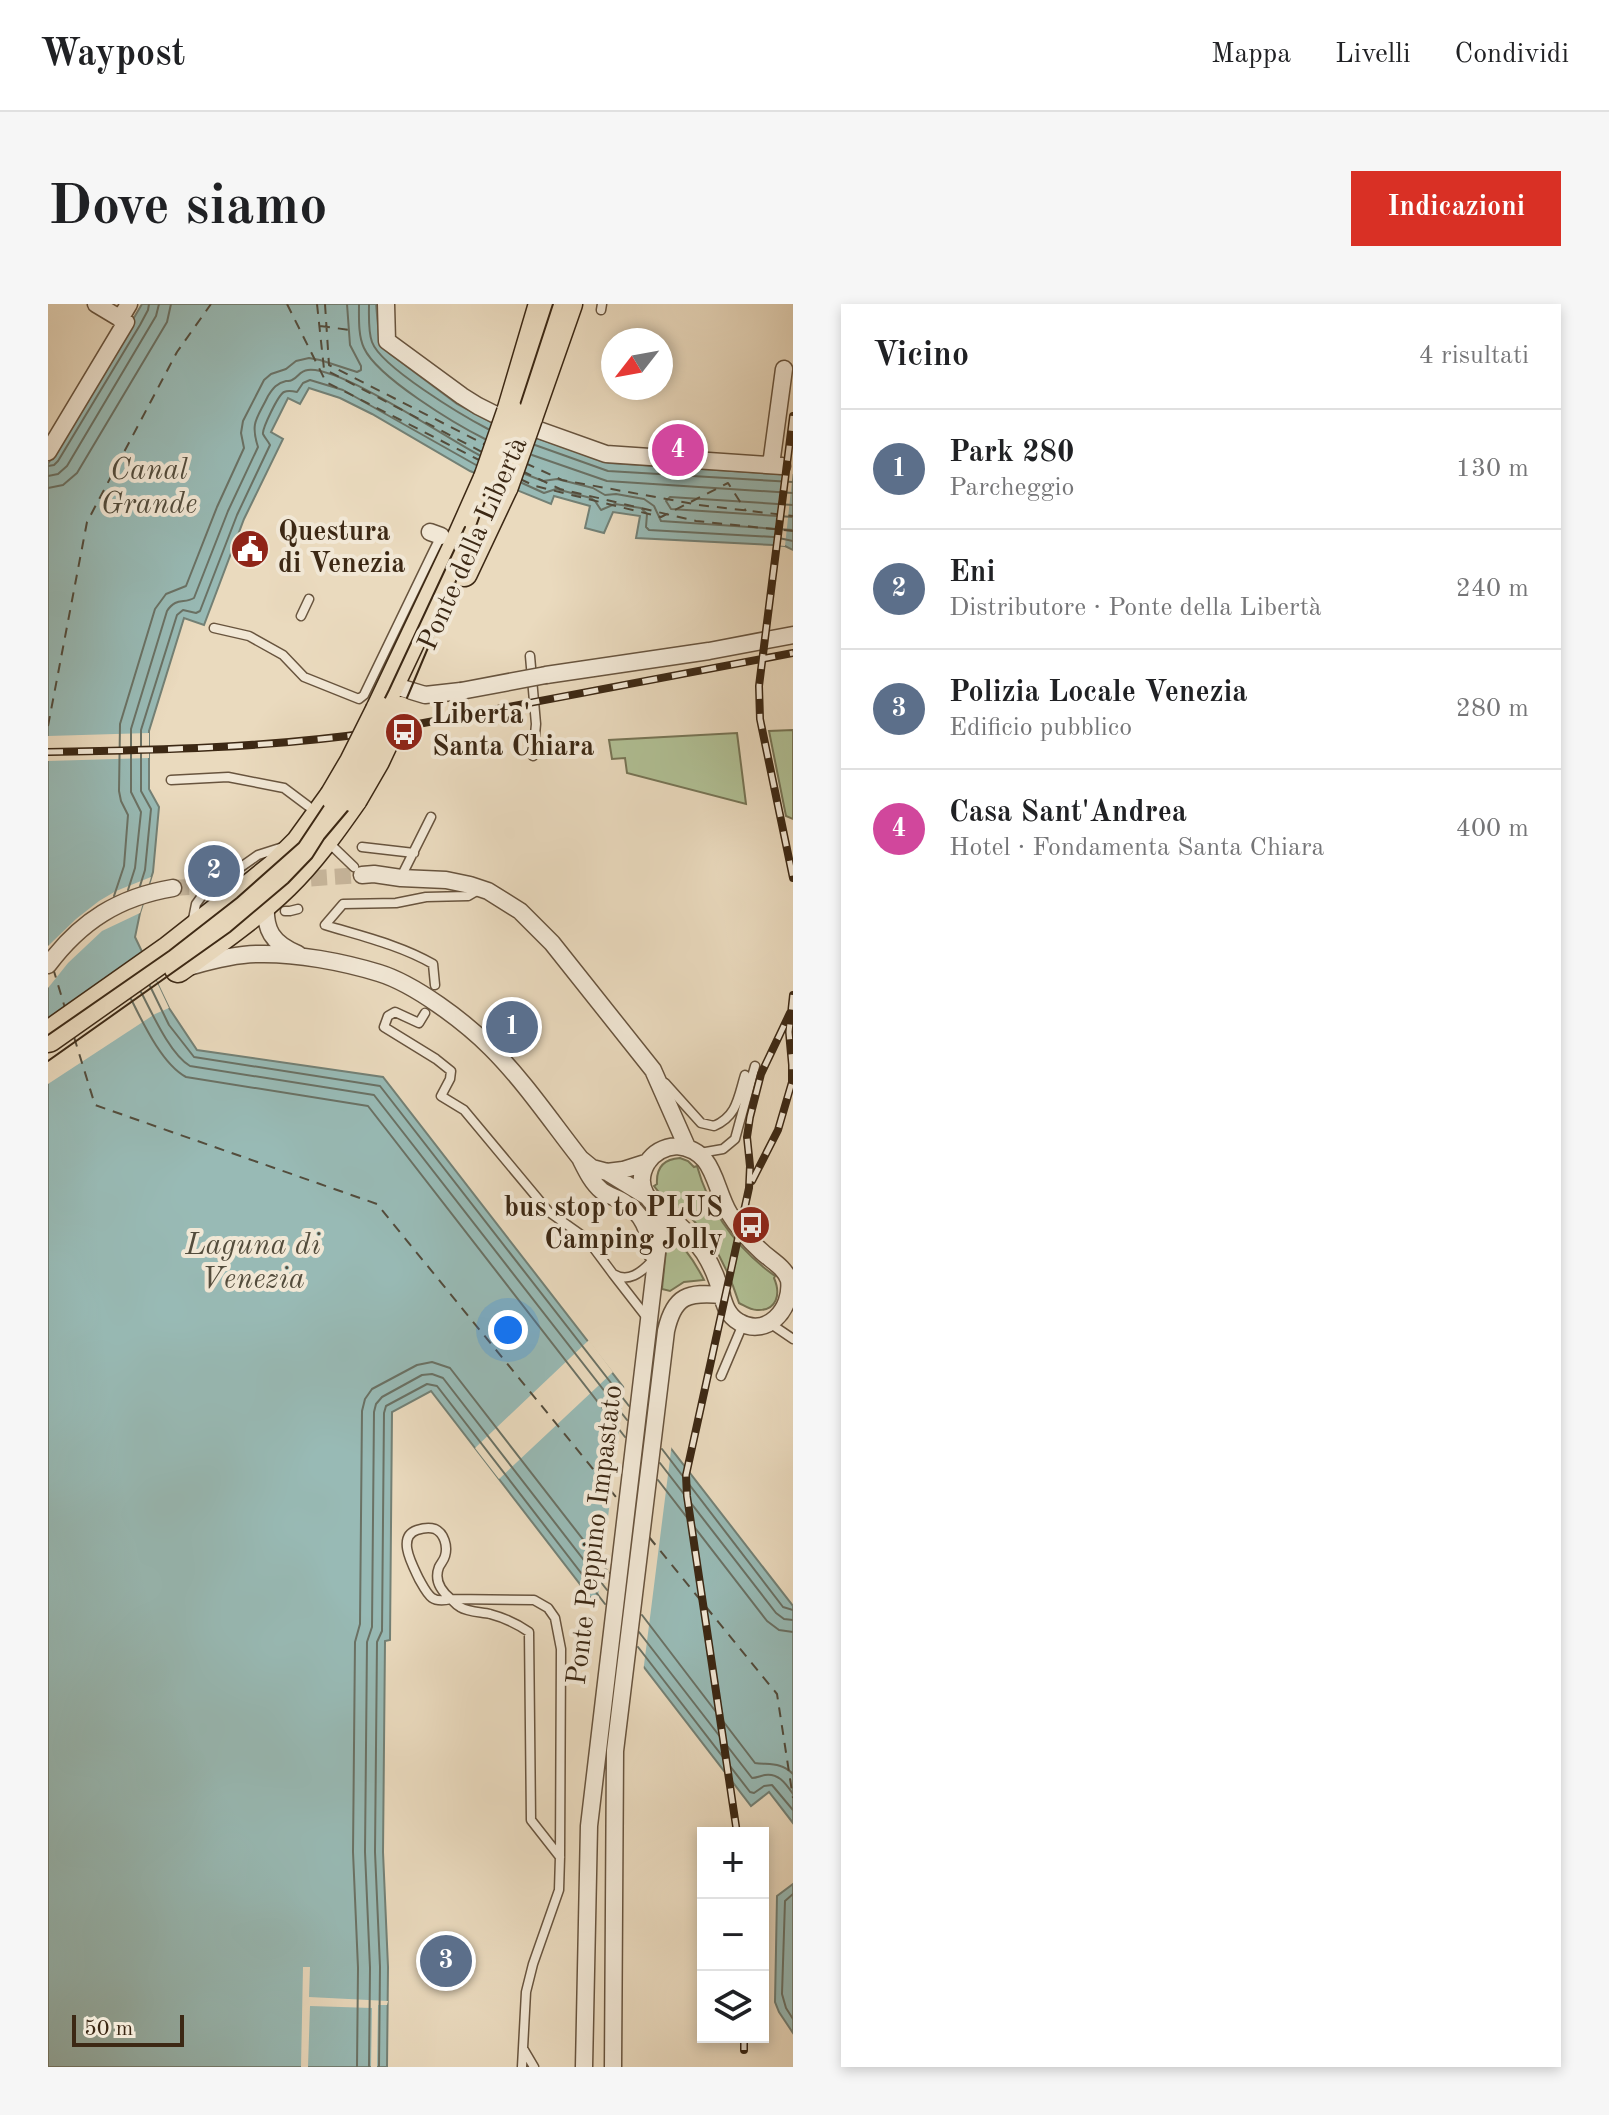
<!DOCTYPE html>
<html lang="it">
<meta charset="utf-8">
<style>
body{margin:0;font-family:"Old Standard TT",serif;background:#f6f6f6;color:#202124}
.controls{position:absolute;right:24px;bottom:24px;display:grid;overflow:hidden;border-radius:0px;box-shadow:0 4px 12px #0003}
.controls button{width:72px;height:72px;display:grid;place-items:center;padding:0;border:0;border-bottom:2px solid #e0e0e0;background:#fff;color:#202124;font:40px sans-serif}
.compass{position:absolute;left:553px;top:24px;width:72px;height:72px;border-radius:50%;background:#fff;box-shadow:0 4px 12px #0003;rotate:239deg}
.scale{position:absolute;left:24px;bottom:20px;width:112px;box-sizing:border-box;padding-left:8px;border:4px solid #3c2814;border-top:0;font-size:22px;line-height:28px;white-space:nowrap;color:#3c2814;-webkit-text-stroke:6px #f1e7d5;paint-order:stroke}
.you{position:absolute;left:460px;top:1026px;width:28px;height:28px;margin:-20px;border:6px solid #fff;border-radius:50%;background:#1a73e8;box-shadow:0 0 0 12px #1a73e833}
.badge{display:grid;place-items:center;width:52px;height:52px;border-radius:50%;background:#d93025;color:#fff;font-size:26px;font-weight:700}
.pin{position:absolute;translate:-50% -50%;border:4px solid #fff;box-shadow:0 2px 8px #0006}
.list{margin:0;padding:0;list-style:none}
h2{display:flex;justify-content:space-between;align-items:center;height:104px;margin:0;padding:0 32px;font-size:34px}
h2 small{font-size:26px;font-weight:400;color:#757577}
.list li{display:grid;grid-template-columns:52px 1fr auto;gap:24px;align-items:center;box-sizing:border-box;height:120px;padding:0 32px;border-top:2px solid #e0e0e0}
.list b{display:block;font-size:30px;white-space:nowrap}
.list p{margin:0;font-size:26px;white-space:nowrap;color:#757577}
.list em{font-size:26px;font-style:normal;color:#757577}
.icon{flex:none;width:44px;height:44px;fill:none;stroke:currentColor;stroke-width:2;stroke-linecap:round;stroke-linejoin:round}
.map{position:relative;flex:none;width:745px;height:1763px;overflow:hidden;border-radius:0px}
header{display:flex;align-items:center;gap:48px;box-sizing:border-box;height:112px;padding:0 40px;background:#fff;border-bottom:2px solid #e0e0e0}
header strong{font-size:38px}
nav{display:flex;gap:44px;margin-inline-start:auto;font-size:28px}
.intro{display:flex;align-items:center;justify-content:space-between;box-sizing:border-box;height:192px;padding:0 48px}
h1{margin:0;font-size:56px}
.button{padding:20px 36px;border-radius:0px;background:#d93025;color:#fff;font-size:28px;font-weight:700}
main{display:flex;gap:48px;padding:0 48px}
aside{flex:1;background:#fff;border-radius:0px;box-shadow:0 4px 12px #0003}
.map>svg:first-child{display:block}
.green{fill:#b1c196;stroke:#767455;stroke-width:2}
.water{fill:#98bab5;stroke:#738075;stroke-width:2}
.pier{fill:#eadabe}
.lines{fill:none;stroke-linecap:round;stroke-linejoin:round}
.shore{stroke:#6a7164;stroke-width:2}
.ferry{stroke:#534c3c;stroke-width:2;stroke-dasharray:10 8;stroke-linecap:butt}
.street-tunnel{stroke:#c7b69c;stroke-width:16;stroke-dasharray:16 8;stroke-linecap:butt}
.lane-casing{stroke:#68543e;stroke-width:11}
.street-casing{stroke:#68543e;stroke-width:19}
.primary-casing{stroke:#3c2814;stroke-width:29}
.highway-casing{stroke:#3c2814;stroke-width:33}
.lane{stroke:#f1e7d5;stroke-width:8}
.street{stroke:#f1e7d5;stroke-width:16}
.primary{stroke:#eadabe;stroke-width:26}
.highway{stroke:#eadabe;stroke-width:30}
.tram{stroke:#3c2814;stroke-width:2}
.rail-casing{stroke:#3c2814;stroke-width:8}
.rail{stroke:#f1e7d5;stroke-width:5;stroke-dasharray:15;stroke-linecap:butt}
.street-bridge-casing{stroke:#68543e;stroke-width:19;stroke-linecap:butt}
.primary-bridge-casing{stroke:#3c2814;stroke-width:29;stroke-linecap:butt}
.street-bridge{stroke:#f1e7d5;stroke-width:16}
.primary-bridge{stroke:#eadabe;stroke-width:26}
.labels{text-anchor:middle;dominant-baseline:central;stroke-width:8;stroke-linejoin:round;paint-order:stroke}
.poi-label{font-size:28px;font-weight:bold;fill:#3c2814;stroke:#f1e7d5;text-anchor:start}
.street-label{font-size:28px;fill:#3c2814;stroke:#f1e7d5}
.water-label{font-size:30px;font-style:italic;fill:#534c3c;stroke:#f1e7d5}
</style>
<header>
<strong>Waypost</strong>
<nav><a>Mappa</a><a>Livelli</a><a>Condividi</a></nav>
</header>
<div class="intro"><h1>Dove siamo</h1><a class="button">Indicazioni</a></div>
<main>
<div class="map">
<svg width="745" height="1763" viewBox="0 0 745 1763">
<rect width="100%" height="100%" fill="#eadabe"/>
<filter id="stains"><feTurbulence type="fractalNoise" baseFrequency=".0025" numOctaves="4"/><feColorMatrix values="0 0 0 0 .2 0 0 0 0 .09 0 0 0 0 .02 0 0 0 .5 -.17"/></filter>
<radialGradient id="worn" r=".72"><stop offset=".6" stop-color="#630" stop-opacity="0"/><stop offset="1" stop-color="#630" stop-opacity=".3"/></radialGradient>
<path class="green" d="M745,426V515L738,512L721,427Z
M689,429L698,500L579,469L577,454L564,455L561,436Z
M632,854L640,857L646,863L649,862C662,908 688,944 727,972L726,974C733,990 729,1007 709,1006C702,1006 697,1002 691,999C681,968 668,939 645,916C633,904 615,896 606,882L609,880C608,864 616,855 632,854Z
M620,927C635,941 647,958 656,976L636,978L622,987L614,985Z"/>
<path class="water" d="M94,0H328L331,33L341,49L409,100L443,118L561,159L745,171V246L737,242L725,241L588,234L592,212L565,208L556,229L537,224L542,202L506,192L503,200L422,167L324,110L292,94L261,84L252,100L240,94L223,128L235,135L196,215L156,321L136,314L101,427V485L111,503L105,568L92,609L87,633L121,704L149,746L335,773L745,1302V1519L721,1488L703,1502L383,1087L344,1108L342,1336L337,1337L335,1548L340,1663L339,1763H0V160Z
M745,1580V1729L731,1708L727,1698L729,1592Z"/>
<path class="pier" d="M734,166L745,167L737,242L725,241Z
M101,429V454L0,457V432Z
M103,573L92,609L54,627L20,659L0,684V642L28,615L51,597L68,587Z
M96,651L121,704L107,710L0,780V716Z
M541,1036L565,1068L451,1175L427,1144Z
M577,1077L624,1139L595,1369L548,1309Z
M255,1663H262L261,1693L340,1697L339,1701H330L329,1763H323L324,1704L262,1702L260,1763H253Z"/>
<g class="lines">
<path class="shore" d="M311,0C311,13 310,32 316,44C329,73 407,120 437,135
M321,0C321,11 320,27 324,38C333,63 415,112 440,125
M487,141L560,167L745,178
M484,151L559,177L745,189
M0,162L6,161L10,157L92,21L100,6L101,0
M477,170L495,177L509,175L545,184L557,191L568,190L596,195L606,202L613,217L745,226
M0,172L10,170L19,162L108,12L111,0
M474,179L496,189L508,185L543,194L547,197L553,206L567,200L593,204L599,210L598,223L601,226L726,233L745,237
M0,184L15,181L29,169L119,18L123,0
M745,201L622,193L618,197L623,205L745,213
M92,582L97,566L103,505L93,487V426L129,311L135,306L148,309L152,307L189,211L222,141C220,137 217,134 215,130C214,125 230,91 236,88C240,86 245,87 249,88L255,79L262,76L295,86L428,161
M80,586L87,564L93,508L83,488V425L119,307C128,293 136,300 146,294L180,207L210,143C202,118 209,115 220,92C225,84 229,79 238,77C240,77 243,77 244,76C251,73 251,67 260,66C292,62 397,133 431,151
M66,592L76,562L80,511L73,497L71,487L72,420L107,305L118,290L138,282L169,203L196,144L193,129L195,117L216,76L223,70L238,65L248,57L261,54L272,56L309,68L313,66V62L302,41L299,0
M102,682L121,721L146,753L332,782L581,1102
M93,688C104,709 122,750 142,762L326,791L579,1116
M83,695C95,719 114,760 138,773L320,802L577,1133
M614,1145L735,1303L745,1306
M612,1159L728,1309L736,1315L745,1316
M610,1176L719,1317L731,1326L745,1328
M594,1311L707,1459C722,1461 733,1458 745,1470
M591,1328L704,1474C708,1474 712,1472 717,1471C731,1469 738,1480 745,1490
M590,1343L702,1488L706,1489L716,1482L724,1481L745,1506
M745,1590L737,1597L734,1690L738,1704L745,1715
M309,1763L310,1664L305,1548L307,1338L312,1320L314,1107L317,1095L324,1085L369,1061L384,1058L402,1064L561,1269
M321,1763L322,1664L317,1548L319,1338L324,1323L326,1108L328,1100L334,1093L374,1071L384,1070L395,1074L559,1286
M331,1763L332,1663L327,1548L329,1338L334,1327L336,1109L338,1102L379,1080L389,1082L557,1300"/>
<path class="ferry" d="M239,0L278,78L433,157
M269,0L276,65L436,149
M277,0L281,61L438,141
M272,22L302,26
M477,159L514,176L651,201L745,212
M474,167L512,185L648,217L745,227
M472,175L487,182L613,213L680,179L698,207
M0,422L39,218L129,48L163,0
M5,664L17,704
M26,733L47,801L329,900L572,1198
M601,1233L729,1390L745,1494"/>
<path class="street-tunnel" d="M239,576L314,571
M125,584L204,579"/>
<defs>
<path id="lane" d="M553,6L554,0
M253,312L261,295
M166,324L201,332L235,351L256,373L311,395L316,391L386,246L393,232L395,233
M482,352L488,420L485,452
M123,476L180,473L236,484L260,502
M280,538L306,563
M314,543L366,549
M353,573L383,513
M237,607H242L250,605
M144,620L148,600L156,589L210,551L235,543
M387,681L385,660C352,641 313,632 277,621L295,600L348,599L378,593L420,592L432,585
M377,709L371,719L347,708L340,712L336,723L388,755L403,767L402,775L393,792L416,806L501,908L539,935L565,970
M617,779L653,819L666,822C689,812 690,794 697,771
M652,849L675,845L687,835L707,762
M600,1015L565,970C580,979 593,969 604,957
M723,1020L745,1035
M673,1072L695,1020
M476,1746L486,1763
M474,1763L478,1688L485,1660L511,1586L512,1553L513,1345L507,1314L500,1304L486,1296L403,1295C383,1300 380,1291 371,1275C365,1262 348,1233 369,1226C375,1224 381,1223 387,1225C396,1229 400,1242 397,1252C396,1256 393,1259 391,1263C386,1276 393,1287 403,1295C406,1298 408,1301 412,1303C420,1308 433,1308 442,1310C457,1314 468,1319 481,1328L483,1516L512,1553"/>
<path id="street" d="M338,0L339,37L414,92L430,102L446,110L558,150L734,162
M72,15L81,0
M0,148L78,18L48,0
M723,161L736,65
M382,228L393,232
M498,371L661,347L745,331
M344,381L377,391L413,387
M314,571L326,570L353,574L398,576L422,581L440,587L472,607L504,639L605,766L639,843
M218,598C216,626 224,639 250,650
M0,661C33,617 71,593 125,584
M144,662C165,656 188,650 210,650C248,649 295,658 331,669C367,680 417,718 443,744C476,777 503,817 532,854C538,866 544,879 554,887C561,892 570,894 577,899C595,910 602,929 603,949
M629,842C667,846 665,881 681,909C689,922 700,935 712,946C722,956 736,962 741,976C745,1006 718,1034 691,1018C675,1009 675,991 669,976C666,967 661,957 656,949C649,939 641,930 632,922C613,905 581,890 599,859C606,848 616,843 629,842Z
M533,855L544,864L559,868L598,892
M559,868L575,866L600,858
M536,1763L541,1522L610,940V912L607,903
M565,1763L567,1447L618,1027C626,991 640,988 674,991"/>
<path id="primary" d="M462,108L494,0
M481,114L521,0
M416,269L457,182
M331,406L411,237L439,174
M174,606L227,563L251,539L285,492
M130,665C166,639 204,613 237,581C263,556 285,525 306,495"/>
<path id="highway" d="M0,733L122,647L174,606"/>
</defs>
<use href="#lane" class="lane-casing"/>
<use href="#street" class="street-casing"/>
<use href="#primary" class="primary-casing"/>
<use href="#highway" class="highway-casing"/>
<use href="#lane" class="lane"/>
<use href="#street" class="street"/>
<use href="#primary" class="primary"/>
<use href="#highway" class="highway"/>
<path class="tram" d="M0,731L121,647L189,594L251,539L305,458L341,386L417,223
M0,757L182,628L240,579L264,554L276,535L308,497L327,464L348,420L408,277L469,110L505,0"/>
<defs>
<path id="rail" d="M745,112L711,382L712,415L745,574
M0,448C110,446 219,444 328,428L745,349
M704,877L730,826L744,778V761L741,728L745,691
M689,1529L639,1192L638,1171L701,884L702,862L699,833L702,813L713,770L742,709
M696,1733V1746"/>
</defs>
<use href="#rail" class="rail-casing"/>
<use href="#rail" class="rail"/>
<defs>
<path id="street-bridge" d="M413,387L498,371"/>
<path id="primary-bridge" d="M439,174L462,108
M457,182L481,114
M285,492L305,458L331,406
M306,495L328,457L352,406"/>
</defs>
<use href="#street-bridge" class="street-bridge-casing"/>
<use href="#primary-bridge" class="primary-bridge-casing"/>
<use href="#street-bridge" class="street-bridge"/>
<use href="#primary-bridge" class="primary-bridge"/>
</g>
<defs>
<symbol id="civic-disc" viewBox="-11 -11 22 22"><circle r="9.5" fill="#8f2418" stroke="#f1e7d5"/><path d="M-.6-6.5H3V-4.5H.6V-3L4-1V1h2V6H-6V1h2V-1L-.6-3ZM-1.2 2.5V6h2.4V2.5Z" fill="#fff"/></symbol>
<symbol id="bus-disc" viewBox="-11 -11 22 22"><circle r="9.5" fill="#8f2418" stroke="#f1e7d5"/><path d="M-5-6H5V4H4V6H2V4H-2V6H-4V4H-5ZM-3.5-4V0h7V-4ZM-3.5 1.2v1.5H-2V1.2ZM2 1.2v1.5H3.5V1.2Z" fill="#fff"/></symbol>
</defs>
<g fill-rule="evenodd">
<use href="#civic-disc" x="180" y="223" width="44" height="44"/>
<use href="#bus-disc" x="334" y="406" width="44" height="44"/>
<use href="#bus-disc" x="681" y="899" width="44" height="44"/>
</g>
<g class="labels">
<g class="poi-label">
<text x="230" y="229">Questura<tspan x="230" dy="32">di Venezia</tspan></text>
<text x="384" y="412">Liberta'<tspan x="384" dy="32">Santa Chiara</tspan></text>
<text x="675" y="905" text-anchor="end">bus stop to PLUS<tspan x="675" dy="32">Camping Jolly</tspan></text>
</g>
<g class="street-label">
<text transform="translate(426 240) rotate(-66)">Ponte della Libertà</text>
<text transform="translate(548 1231) rotate(-83)">Ponte Peppino Impastato</text>
</g>
<g class="water-label">
<text x="101" y="167">Canal<tspan x="101" dy="34">Grande</tspan></text>
<text x="205" y="942">Laguna di<tspan x="205" dy="34">Venezia</tspan></text>
</g>
</g>
<rect width="100%" height="100%" filter="url(#stains)"/>
<rect width="100%" height="100%" fill="url(#worn)"/>
</svg>
<div class="controls">
<button>+</button>
<button>−</button>
<button><svg class="icon" aria-label="layers" viewBox="0 0 24 24"><path d="M12 4l9 5-9 5-9-5zM3 14l9 5 9-5"/></svg></button>
</div>
<svg class="compass" viewBox="-18 -18 36 36"><path d="M0-13l5 13h-10z" fill="#e53935"/><path d="M0 13l5-13h-10z" fill="#757577"/></svg>
<div class="scale">50 m</div>
<div class="you"></div>
<div class="pin badge" style="left:464px;top:723px;background:#5c6f8a">1</div>
<div class="pin badge" style="left:166px;top:567px;background:#5c6f8a">2</div>
<div class="pin badge" style="left:398px;top:1657px;background:#5c6f8a">3</div>
<div class="pin badge" style="left:630px;top:146px;background:#d1479c">4</div>
</div>
<aside>
<h2>Vicino<small>4 risultati</small></h2>
<ul class="list">
<li><span class="badge" style="background:#5c6f8a">1</span><div><b>Park 280</b><p>Parcheggio</p></div><em>130 m</em></li>
<li><span class="badge" style="background:#5c6f8a">2</span><div><b>Eni</b><p>Distributore · Ponte della Libertà</p></div><em>240 m</em></li>
<li><span class="badge" style="background:#5c6f8a">3</span><div><b>Polizia Locale Venezia</b><p>Edificio pubblico</p></div><em>280 m</em></li>
<li><span class="badge" style="background:#d1479c">4</span><div><b>Casa Sant'Andrea</b><p>Hotel · Fondamenta Santa Chiara</p></div><em>400 m</em></li>
</ul>
</aside>
</main>
